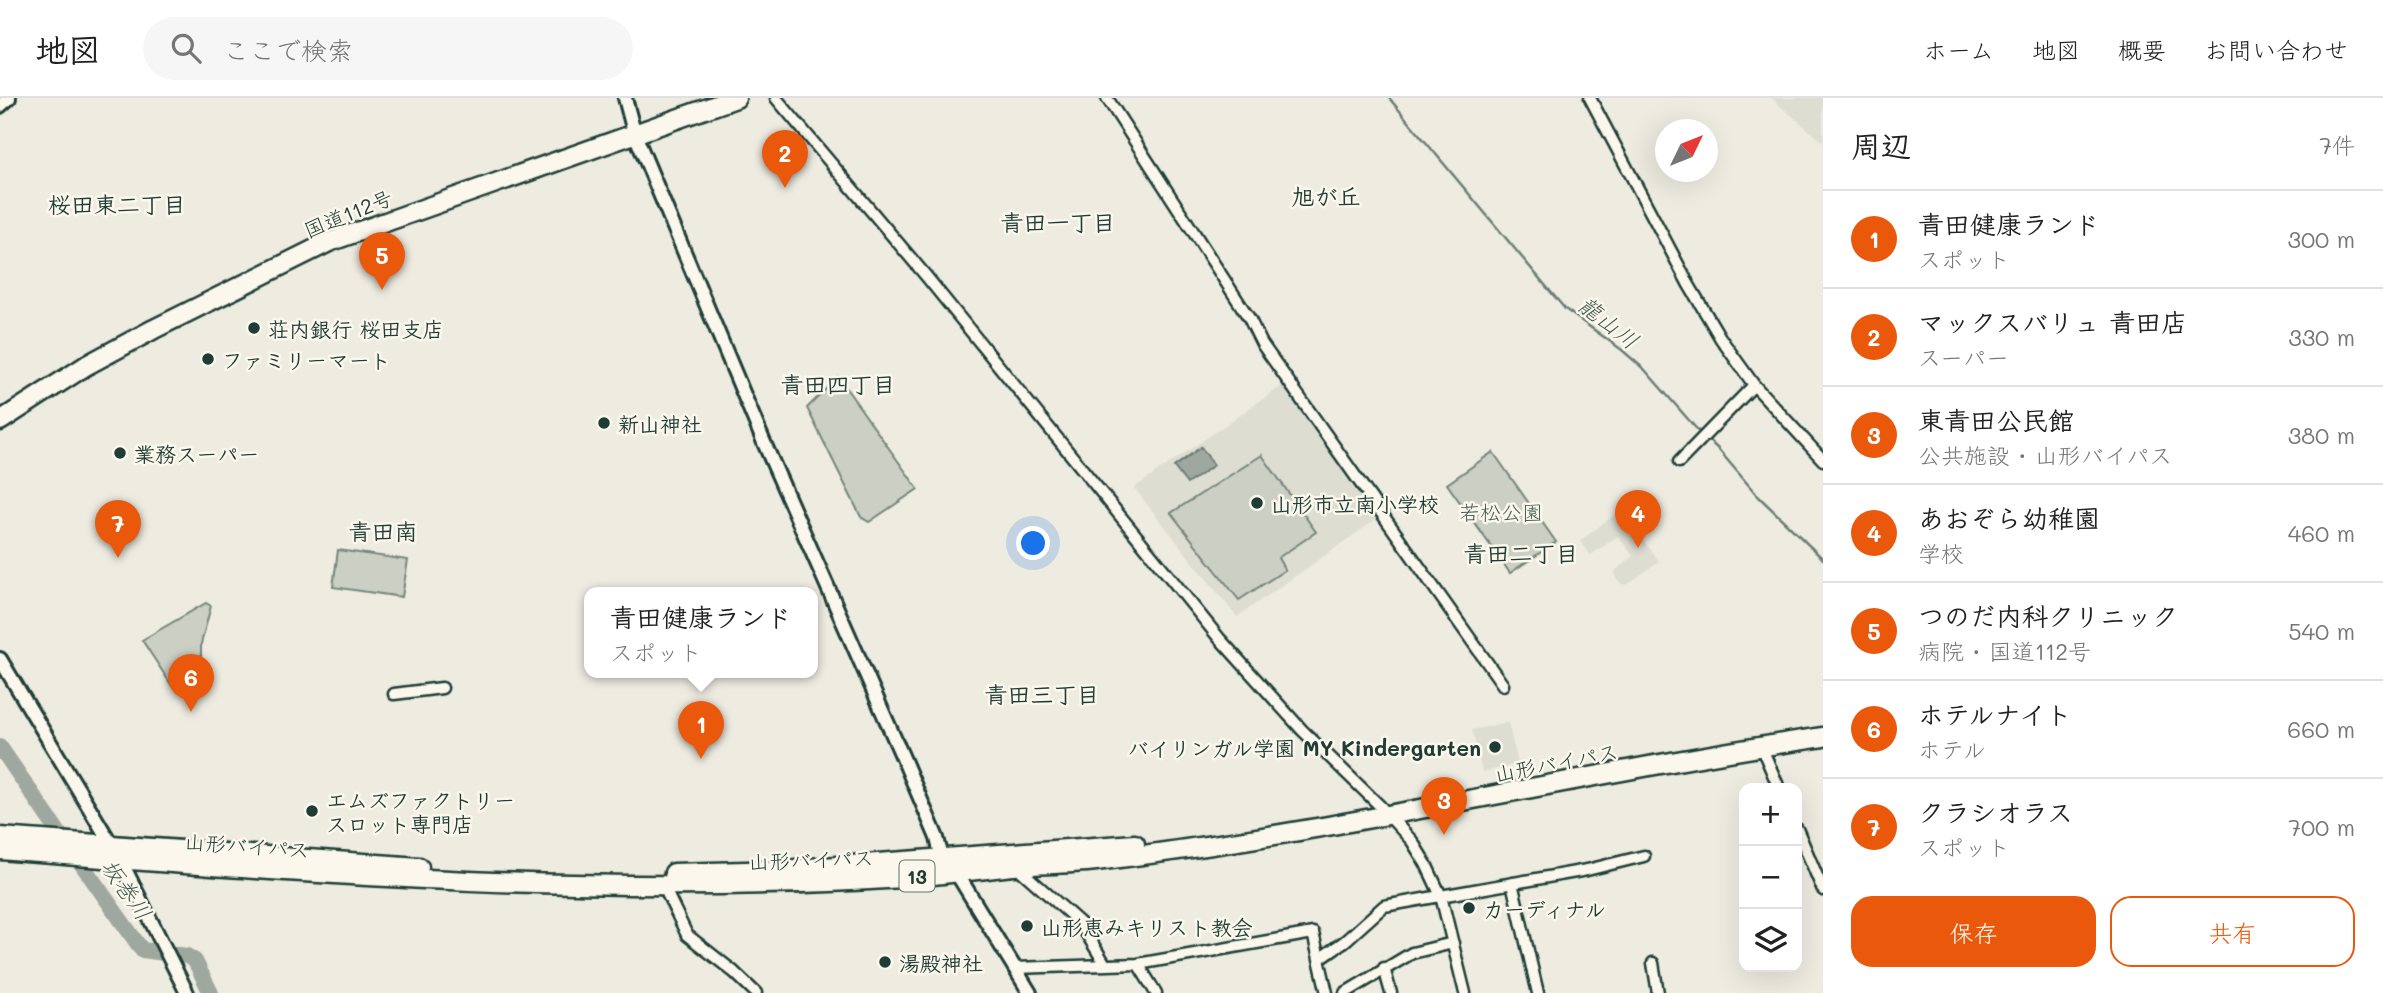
<!DOCTYPE html>
<html lang="ja">
<meta charset="utf-8">
<style>
body{margin:0;font-family:Mali,"Klee One",sans-serif;background:#f6f6f6;color:#222}
.controls{position:absolute;right:21px;bottom:21px;display:grid;overflow:hidden;border-radius:14px;box-shadow:0 7px 28px #0002}
.controls button{width:63px;height:63px;display:grid;place-items:center;padding:0;border:0;border-bottom:2px solid #e0e0e0;background:#fff;color:#222;font:35px sans-serif}
.compass{position:absolute;left:1655px;top:21px;width:63px;height:63px;border-radius:50%;background:#fff;box-shadow:0 7px 28px #0002;rotate:47deg}
.you{position:absolute;left:1034px;top:446px;width:24px;height:24px;margin:-18px;border:5px solid #fff;border-radius:50%;background:#1a73e8;box-shadow:0 0 0 10px #1a73e833}
.badge{display:grid;place-items:center;width:46px;height:46px;border-radius:50%;background:#ea580c;color:#fff;font-size:23px;font-weight:700}
.pin{position:absolute;translate:-50% -58px;filter:drop-shadow(0 2px 4px #0008)}
.pin::after{content:'';position:absolute;top:37px;width:24px;height:21px;background:inherit;clip-path:polygon(0 0,100% 0,50% 100%)}
.popup{position:absolute;left:584px;top:489px;width:234px;height:91px;box-sizing:border-box;display:grid;place-content:center;border-radius:14px;background:#fff;filter:drop-shadow(0 2px 5px #0005);font-size:23px;white-space:nowrap;color:#767676}
.popup b{font-size:26px;color:#222}
.popup::after{content:'';position:absolute;left:50%;top:100%;margin-left:-14px;border:14px solid transparent;border-top-color:#fff}
.list{margin:0;padding:0;list-style:none}
h2{display:flex;justify-content:space-between;align-items:center;height:91px;margin:0;padding:0 28px;font-size:30px}
h2 small{font-size:23px;font-weight:400;color:#767676}
.list li{display:grid;grid-template-columns:46px 1fr auto;gap:21px;align-items:center;box-sizing:border-box;height:98px;padding:0 28px;border-top:2px solid #e0e0e0}
.list b{display:block;font-size:26px;white-space:nowrap}
.list p{margin:0;font-size:23px;white-space:nowrap;color:#767676}
.list em{font-size:23px;font-style:normal;color:#767676}
.actions{display:flex;gap:14px;padding:21px 28px}
.actions a{flex:1;padding:16px 0;border:2px solid #ea580c;border-radius:21px;text-align:center;font-size:24px;color:#ea580c}
.actions .main{background:#ea580c;color:#fff}
.icon{flex:none;width:38px;height:38px;fill:none;stroke:currentColor;stroke-width:2;stroke-linecap:round;stroke-linejoin:round}
.map{position:relative;flex:none;width:1823px;height:895px;overflow:hidden}
header{display:flex;align-items:center;gap:42px;box-sizing:border-box;height:98px;padding:0 35px;background:#fff;border-bottom:2px solid #e0e0e0}
header strong{font-size:33px}
nav{display:flex;gap:38px;margin-inline-start:auto;font-size:24px}
.search{width:490px;height:63px;background:#f6f6f6;display:flex;align-items:center;gap:18px;box-sizing:border-box;padding:0 24px;border-radius:38px;color:#767676;font-size:26px}
main{display:flex}
aside{flex:1;background:#fff}
.map>svg:first-child{display:block}
.built{fill:#ddddd2}
.green{fill:#cbcfc4;stroke:#75867c;stroke-width:2}
.water{fill:#9fa89f;stroke:#6c7d74;stroke-width:2}
.lines{fill:none;stroke-linecap:round;stroke-linejoin:round}
.stream{stroke:#6c7d74;stroke-width:2.5}
.river{stroke:#9fa89f;stroke-width:16}
.street-casing{stroke:#1f3d34;stroke-width:15}
.secondary-casing{stroke:#1f3d34;stroke-width:18}
.highway-casing{stroke:#1f3d34;stroke-width:23}
.street{stroke:#fbf7ec;stroke-width:10}
.secondary{stroke:#fbf7ec;stroke-width:12}
.highway{stroke:#fbf7ec;stroke-width:18}
.poi-dot{fill:#1f3d34;stroke:#fbf7ec;stroke-width:2.5}
.labels{text-anchor:middle;dominant-baseline:central;stroke-width:5;stroke-linejoin:round;paint-order:stroke}
.shield{fill:#fbf7ec;stroke:#61756b;stroke-width:2}
.shield-label{font-size:19px;font-weight:bold;fill:#1f3d34}
.street-label{font-size:21px;fill:#1f3d34;stroke:#fbf7ec}
.poi-label{font-size:21px;font-weight:bold;fill:#1f3d34;stroke:#fbf7ec;text-anchor:start}
.park-label{font-size:21px;fill:#415a51;stroke:#fbf7ec}
.neighbourhood-label{font-size:23px;font-weight:bold;fill:#1f3d34;stroke:#fbf7ec}
.water-label{font-size:23px;font-style:italic;fill:#455d54;stroke:#fbf7ec}
</style>
<header>
<strong>地図</strong>
<div class="search"><svg class="icon" aria-label="search" viewBox="0 0 24 24"><circle cx="10" cy="10" r="6"/><path d="M15 15l6 6"/></svg>ここで検索</div>
<nav><a>ホーム</a><a>地図</a><a>概要</a><a>お問い合わせ</a></nav>
</header>
<main>
<div class="map">
<svg width="1823" height="895" viewBox="0 0 1823 895">
<rect width="100%" height="100%" fill="#eeece1"/>
<filter id="ink" filterUnits="userSpaceOnUse"><feTurbulence type="fractalNoise" baseFrequency=".0143" numOctaves="2"/><feDisplacementMap in="SourceGraphic" scale="14" xChannelSelector="R" yChannelSelector="G"/><feConvolveMatrix kernelMatrix="1 2 1 2 8 2 1 2 1" color-interpolation-filters="sRGB"/></filter>
<g filter="url(#ink)">
<path class="built" d="M1771,0H1823V44Z
M1283,287L1378,420L1237,519L1134,390Z
M1618,414L1623,415L1659,463L1628,486L1623,487L1616,481L1615,473L1633,458L1618,438L1591,457L1580,443Z
M1508,624L1518,666L1482,674L1472,632Z"/>
<path class="green" d="M838,279L918,391L869,424L861,419L807,310Z
M1493,354L1556,444L1510,475L1447,386Z
M1262,357L1316,434L1278,460L1285,472L1239,502L1171,415Z
M338,452L408,462L402,499L333,489Z
M206,505L211,508L201,546V571L172,588L142,542Z"/>
<path class="water" d="M1201,349L1214,367L1187,386L1174,369Z"/>
<g class="lines">
<path class="stream" d="M1389,0L1565,211L1622,252L1645,272L1701,336
M1706,340L1718,351L1757,397L1823,461"/>
<path class="river" d="M0,649L59,735
M71,751L142,852L187,858L195,863L211,895"/>
<defs>
<path id="street" d="M776,0L926,178L1219,540L1302,632L1379,707L1412,743L1426,766L1441,798L1465,895
M1107,0L1249,220L1262,246L1503,587
M1590,0L1689,187L1721,241L1754,287L1823,362
M1679,364L1754,287
M394,596L442,590
M1761,648L1779,690
M1797,731L1823,792
M1017,769L1080,825L1105,866
M1512,785L1538,895
M663,787L687,837L734,874L756,895
M1319,861L1345,843L1384,808L1587,772L1644,758
M1653,865L1658,895
M1138,866L1156,895
M1014,870L1138,866L1313,835L1327,895
M1384,870L1391,895
M1345,895L1412,855L1453,845"/>
<path id="secondary" d="M625,0L634,34L765,347L903,660L937,740L942,760L956,774L1030,895
M0,8L9,0
M0,561L120,761L187,895"/>
<path id="highway" d="M0,323L87,267L154,231L329,144L736,0
M0,739L419,769
M0,752C300,775 602,800 903,780C940,777 976,772 1013,768C1040,766 1068,766 1096,763C1340,734 1580,675 1823,639
M674,775L783,772L1135,746"/>
</defs>
<use href="#street" class="street-casing"/>
<use href="#secondary" class="secondary-casing"/>
<use href="#highway" class="highway-casing"/>
<use href="#street" class="street"/>
<use href="#secondary" class="secondary"/>
<use href="#highway" class="highway"/>
</g>
</g>
<g class="poi-dot">
<circle cx="254" cy="230" r="7"/>
<circle cx="208" cy="261" r="7"/>
<circle cx="604" cy="325" r="7"/>
<circle cx="120" cy="355" r="7"/>
<circle cx="1257" cy="405" r="7"/>
<circle cx="1495" cy="649" r="7"/>
<circle cx="312" cy="713" r="7"/>
<circle cx="1469" cy="810" r="7"/>
<circle cx="1027" cy="828" r="7"/>
<circle cx="885" cy="864" r="7"/>
</g>
<g class="labels">
<rect class="shield" x="899.5" y="762.5" width="35" height="31" rx="5"/>
<g class="shield-label">
<text x="917" y="778">13</text>
</g>
<g class="street-label">
<text transform="translate(348 115) rotate(-22)">国道112号</text>
<text transform="translate(1556 664) rotate(-11)">山形バイパス</text>
<text transform="translate(247 747) rotate(4)">山形バイパス</text>
<text transform="translate(811 761) rotate(-2)">山形バイパス</text>
</g>
<g class="poi-label">
<text x="268" y="230">荘内銀行 桜田支店</text>
<text x="222" y="261">ファミリーマート</text>
<text x="618" y="325">新山神社</text>
<text x="134" y="355">業務スーパー</text>
<text x="1271" y="405">山形市立南小学校</text>
<text x="1481" y="649" text-anchor="end">バイリンガル学園 MY Kindergarten</text>
<text x="326" y="701">エムズファクトリー<tspan x="326" dy="24">スロット専門店</tspan></text>
<text x="1483" y="810">カーディナル</text>
<text x="1041" y="828">山形恵みキリスト教会</text>
<text x="899" y="864">湯殿神社</text>
</g>
<g class="park-label">
<text x="1501" y="413">若松公園</text>
</g>
<g class="neighbourhood-label">
<text x="1326" y="98">旭が丘</text>
<text x="117" y="106">桜田東二丁目</text>
<text x="1058" y="124">青田一丁目</text>
<text x="838" y="286">青田四丁目</text>
<text x="383" y="433">青田南</text>
<text x="1521" y="455">青田二丁目</text>
<text x="1042" y="596">青田三丁目</text>
</g>
<g class="water-label">
<text transform="translate(1609 224) rotate(38)">龍山川</text>
<text transform="translate(127 791) rotate(55)">坂巻川</text>
</g>
</g>
</svg>
<div class="controls">
<button>+</button>
<button>−</button>
<button><svg class="icon" aria-label="layers" viewBox="0 0 24 24"><path d="M12 4l9 5-9 5-9-5zM3 14l9 5 9-5"/></svg></button>
</div>
<svg class="compass" viewBox="-18 -18 36 36"><path d="M0-13l5 13h-10z" fill="#e53935"/><path d="M0 13l5-13h-10z" fill="#767676"/></svg>
<div class="you"></div>
<div class="pin badge" style="left:701px;top:661px">1</div>
<div class="popup"><b>青田健康ランド</b>スポット</div>
<div class="pin badge" style="left:785px;top:90px">2</div>
<div class="pin badge" style="left:1444px;top:737px">3</div>
<div class="pin badge" style="left:1638px;top:450px">4</div>
<div class="pin badge" style="left:382px;top:192px">5</div>
<div class="pin badge" style="left:191px;top:614px">6</div>
<div class="pin badge" style="left:118px;top:460px">7</div>
</div>
<aside>
<h2>周辺<small>7件</small></h2>
<ul class="list">
<li><span class="badge">1</span><div><b>青田健康ランド</b><p>スポット</p></div><em>300 m</em></li>
<li><span class="badge">2</span><div><b>マックスバリュ 青田店</b><p>スーパー</p></div><em>330 m</em></li>
<li><span class="badge">3</span><div><b>東青田公民館</b><p>公共施設 · 山形バイパス</p></div><em>380 m</em></li>
<li><span class="badge">4</span><div><b>あおぞら幼稚園</b><p>学校</p></div><em>460 m</em></li>
<li><span class="badge">5</span><div><b>つのだ内科クリニック</b><p>病院 · 国道112号</p></div><em>540 m</em></li>
<li><span class="badge">6</span><div><b>ホテルナイト</b><p>ホテル</p></div><em>660 m</em></li>
<li><span class="badge">7</span><div><b>クラシオラス</b><p>スポット</p></div><em>700 m</em></li>
</ul>
<div class="actions"><a class="main">保存</a><a>共有</a></div>
</aside>
</main>
